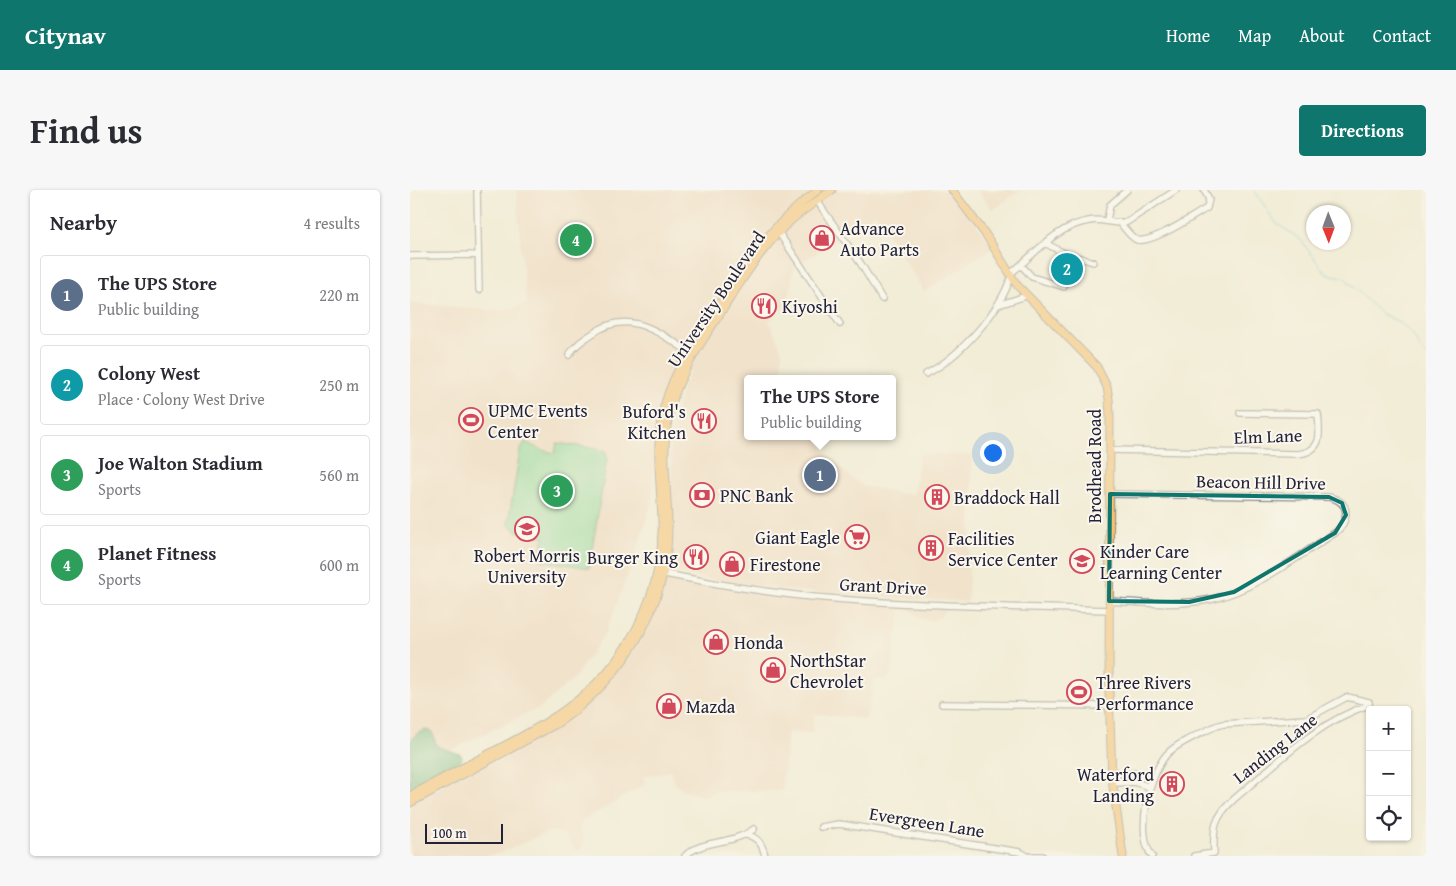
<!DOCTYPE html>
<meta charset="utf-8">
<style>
body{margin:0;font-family:"Gentium Book Plus",serif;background:#f7f7f7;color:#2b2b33}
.controls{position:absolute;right:15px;bottom:15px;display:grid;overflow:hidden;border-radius:5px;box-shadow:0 1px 4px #0004}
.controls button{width:45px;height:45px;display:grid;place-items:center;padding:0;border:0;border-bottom:1px solid #e1e1e2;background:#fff;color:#2b2b33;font:25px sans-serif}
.compass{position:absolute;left:896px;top:15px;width:45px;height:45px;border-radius:50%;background:#fff;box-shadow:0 1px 4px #0004;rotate:179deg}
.scale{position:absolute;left:15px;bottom:12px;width:78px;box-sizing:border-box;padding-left:5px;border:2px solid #22223b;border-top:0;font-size:14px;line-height:18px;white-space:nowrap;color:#22223b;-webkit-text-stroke:4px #fbf7ec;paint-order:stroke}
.you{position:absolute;left:582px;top:262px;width:18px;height:18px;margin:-12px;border:4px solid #fff;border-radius:50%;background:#1a73e8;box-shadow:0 0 0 8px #1a73e833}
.badge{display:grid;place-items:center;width:32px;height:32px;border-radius:50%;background:#0f766e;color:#fff;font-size:16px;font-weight:700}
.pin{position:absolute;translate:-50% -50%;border:2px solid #fff;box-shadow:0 1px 5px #0006}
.popup{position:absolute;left:334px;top:185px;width:152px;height:65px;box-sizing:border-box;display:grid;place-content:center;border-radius:5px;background:#fff;filter:drop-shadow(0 1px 4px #0005);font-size:16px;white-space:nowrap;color:#7c7c81}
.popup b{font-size:19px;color:#2b2b33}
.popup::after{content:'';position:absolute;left:50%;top:100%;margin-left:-10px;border:10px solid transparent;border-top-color:#fff}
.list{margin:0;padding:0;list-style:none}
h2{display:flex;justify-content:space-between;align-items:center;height:65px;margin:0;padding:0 20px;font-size:21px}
h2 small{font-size:16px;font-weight:400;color:#7c7c81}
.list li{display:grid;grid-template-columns:32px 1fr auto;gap:15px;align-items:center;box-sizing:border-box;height:80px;margin:0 10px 10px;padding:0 10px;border:1px solid #e1e1e2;border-radius:5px}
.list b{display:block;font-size:19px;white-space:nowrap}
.list p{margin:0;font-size:16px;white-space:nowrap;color:#7c7c81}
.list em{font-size:16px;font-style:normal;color:#7c7c81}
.icon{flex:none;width:28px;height:28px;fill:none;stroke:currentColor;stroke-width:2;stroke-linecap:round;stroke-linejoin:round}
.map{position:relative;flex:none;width:1016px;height:666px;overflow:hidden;border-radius:5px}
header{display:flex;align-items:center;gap:30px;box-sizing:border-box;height:70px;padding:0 25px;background:#0f766e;color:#fff}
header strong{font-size:24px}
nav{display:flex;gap:28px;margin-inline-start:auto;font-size:18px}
.intro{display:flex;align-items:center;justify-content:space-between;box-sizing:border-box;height:120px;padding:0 30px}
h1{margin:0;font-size:35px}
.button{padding:12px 22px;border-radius:5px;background:#0f766e;color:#fff;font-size:18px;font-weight:700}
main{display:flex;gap:30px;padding:0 30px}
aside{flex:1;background:#fff;border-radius:5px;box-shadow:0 1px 4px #0004}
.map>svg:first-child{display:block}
.built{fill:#f0d5bc}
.green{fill:#86d797;stroke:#547c69}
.forest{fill:#6cb880;stroke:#476d5e}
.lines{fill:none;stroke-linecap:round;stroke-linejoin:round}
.stream{stroke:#4bb5c9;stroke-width:1}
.minor-casing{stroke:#8a8889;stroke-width:8}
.major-casing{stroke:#8a8889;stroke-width:9}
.minor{stroke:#fff;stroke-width:5.5}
.major{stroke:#f8bf6c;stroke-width:7}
.marked{fill:none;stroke:#0f766e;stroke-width:4;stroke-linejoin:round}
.labels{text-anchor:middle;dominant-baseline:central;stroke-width:4;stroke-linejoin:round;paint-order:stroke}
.poi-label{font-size:18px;fill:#22223b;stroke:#fbf7ec;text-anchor:start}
.street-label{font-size:18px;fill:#22223b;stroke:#fbf7ec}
</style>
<header>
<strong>Citynav</strong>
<nav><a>Home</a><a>Map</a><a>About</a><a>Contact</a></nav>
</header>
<div class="intro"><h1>Find us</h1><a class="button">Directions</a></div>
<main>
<aside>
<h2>Nearby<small>4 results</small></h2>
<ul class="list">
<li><span class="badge" style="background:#5c6f8a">1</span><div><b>The UPS Store</b><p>Public building</p></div><em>220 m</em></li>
<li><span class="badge" style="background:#0f9aa8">2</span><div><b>Colony West</b><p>Place · Colony West Drive</p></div><em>250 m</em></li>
<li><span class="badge" style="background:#2e9e5b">3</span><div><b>Joe Walton Stadium</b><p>Sports</p></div><em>560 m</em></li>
<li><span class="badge" style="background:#2e9e5b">4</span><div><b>Planet Fitness</b><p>Sports</p></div><em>600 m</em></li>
</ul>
</aside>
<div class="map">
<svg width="1016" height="666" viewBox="0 0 1016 666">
<rect width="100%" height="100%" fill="#fbf7ec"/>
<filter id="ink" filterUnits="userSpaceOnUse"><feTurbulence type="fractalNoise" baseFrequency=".02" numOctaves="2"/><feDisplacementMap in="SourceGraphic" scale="10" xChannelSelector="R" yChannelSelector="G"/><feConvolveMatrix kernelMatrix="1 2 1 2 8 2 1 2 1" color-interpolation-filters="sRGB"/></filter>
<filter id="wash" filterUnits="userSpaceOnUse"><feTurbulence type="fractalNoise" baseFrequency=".0096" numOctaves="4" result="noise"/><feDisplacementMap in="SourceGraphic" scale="20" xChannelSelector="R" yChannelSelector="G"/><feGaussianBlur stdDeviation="1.12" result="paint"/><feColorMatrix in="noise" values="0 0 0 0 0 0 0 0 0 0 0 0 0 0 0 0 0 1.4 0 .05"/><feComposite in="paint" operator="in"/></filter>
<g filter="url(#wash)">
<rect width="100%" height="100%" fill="#f2edd7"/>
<path class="built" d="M106,0H542L583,58L514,102L465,23L433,43L428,50L384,77L378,113L359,131L372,161V177L378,189H338V246H407L413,259L423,272L443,289L453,296L503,305L510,264L563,265L558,412L374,400L339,394L298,389L264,382L260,375L263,345L260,261L261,241L271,200L280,181L275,178L282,166L272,159L245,235L242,311L225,367L196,442L164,488L131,517L63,549L0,582V113L90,121L116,114Z
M567,0H610L583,20Z
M253,384L371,403L537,414V418L530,427L522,431L511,429L499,419L491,420L481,483L477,491L465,489L456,529L404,524L402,543L378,542L372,601H308L296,606L289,605L274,601L266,595L260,581L233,587L236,594L172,631L170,639L173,648V657L170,660H165L153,643L140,641L90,663L77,666H0V613L139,539L191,498Z"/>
<path class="green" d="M115,252L131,260L145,263L147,253L195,260L197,268L179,378L130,370L134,347L108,342L98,334L110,261Z"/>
<path class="forest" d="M14,540L21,541C25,546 24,550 27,556L50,564L52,567L51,571L0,598V551L6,544Z"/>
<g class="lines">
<path class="stream" d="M844,0L866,33L890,49L916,84L934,87L970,123L987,131L1002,143L1009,157L1016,165"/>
</g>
</g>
<g filter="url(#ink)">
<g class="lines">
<defs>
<path id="minor" d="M67,0L69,100
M407,11L451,74L472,109
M697,30L700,15L717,0
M710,33C715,38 720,47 727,50C742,54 783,26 797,18L799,9L794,0
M367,40L430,134
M635,53L652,62L683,72
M0,66L68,65
M611,75L622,87L654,97
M600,84C624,65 646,36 679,31C692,28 704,35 717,32L766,0
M588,115L616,106
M159,165C165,155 173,150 182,144C218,118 246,141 278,161
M516,184C548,168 591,121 601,86
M700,260L888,264C913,261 910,244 908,224L830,223
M250,383C300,393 352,402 403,407C501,416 600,417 699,420
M699,411C733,413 770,416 803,409C846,399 887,367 925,343C939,331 942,312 919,307L700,304
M532,514L700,516
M725,583L739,590L741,594L737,596L724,592L706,593L702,589L705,584Z
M411,637L429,634L610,662L617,666
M335,645C347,646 353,655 355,666
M275,666C292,649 323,655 344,639
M621,666H632
M742,666C725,644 739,584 757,564C767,553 792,543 806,536L813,534L896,529L937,507L959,512V515C906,532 865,575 823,610C804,628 803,638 804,663L784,666"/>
<path id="major" d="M542,0L576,45L607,95L687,177L697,197L699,209L700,225L699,499L702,589L713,666
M0,606C30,589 60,574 90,558C134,535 175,512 206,471C235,432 254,382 252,332C251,299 246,264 251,230C258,190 280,158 302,125C335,74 358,37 408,0
M0,613L148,533C213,488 259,416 258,336C258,301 251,265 258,230C266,186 292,152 315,116C334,87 352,58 377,34C391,21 407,11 422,0"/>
</defs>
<use href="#minor" class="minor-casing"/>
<use href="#major" class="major-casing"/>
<use href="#minor" class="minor"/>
<use href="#major" class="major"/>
</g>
</g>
<path d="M0 0H1016V666H0ZM700,304L919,307L932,313L936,325L925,343L824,402L779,412L699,411Z" fill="#f2edd7" fill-opacity=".55" fill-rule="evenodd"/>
<path class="marked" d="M700,304L919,307L932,313L936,325L925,343L824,402L779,412L699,411Z"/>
<defs>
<symbol id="shop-ring" viewBox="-11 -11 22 22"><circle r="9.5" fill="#fbf7ec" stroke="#d1495b" stroke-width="1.5"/><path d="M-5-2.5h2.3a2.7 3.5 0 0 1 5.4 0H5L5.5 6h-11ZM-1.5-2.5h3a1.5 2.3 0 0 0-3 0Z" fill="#d1495b"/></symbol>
<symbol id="restaurant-ring" viewBox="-11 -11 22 22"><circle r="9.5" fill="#fbf7ec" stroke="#d1495b" stroke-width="1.5"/><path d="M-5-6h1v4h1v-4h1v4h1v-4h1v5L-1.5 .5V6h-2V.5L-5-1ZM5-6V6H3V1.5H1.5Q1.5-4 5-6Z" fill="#d1495b"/></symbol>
<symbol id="stadium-ring" viewBox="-11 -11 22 22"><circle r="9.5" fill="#fbf7ec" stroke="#d1495b" stroke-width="1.5"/><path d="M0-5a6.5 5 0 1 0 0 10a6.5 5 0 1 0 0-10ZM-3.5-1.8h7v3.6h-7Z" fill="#d1495b"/></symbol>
<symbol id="bank-ring" viewBox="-11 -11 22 22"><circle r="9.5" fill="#fbf7ec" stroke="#d1495b" stroke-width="1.5"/><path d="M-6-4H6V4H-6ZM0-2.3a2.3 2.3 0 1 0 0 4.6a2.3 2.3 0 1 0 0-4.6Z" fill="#d1495b"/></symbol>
<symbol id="building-ring" viewBox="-11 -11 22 22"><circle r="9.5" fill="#fbf7ec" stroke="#d1495b" stroke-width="1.5"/><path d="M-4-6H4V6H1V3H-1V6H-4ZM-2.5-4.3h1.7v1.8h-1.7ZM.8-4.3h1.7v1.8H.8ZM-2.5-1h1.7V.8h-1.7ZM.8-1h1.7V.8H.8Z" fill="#d1495b"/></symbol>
<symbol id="university-ring" viewBox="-11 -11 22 22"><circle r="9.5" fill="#fbf7ec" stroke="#d1495b" stroke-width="1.5"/><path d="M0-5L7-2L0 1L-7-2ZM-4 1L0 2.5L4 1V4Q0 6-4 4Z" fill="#d1495b"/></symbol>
<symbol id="supermarket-ring" viewBox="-11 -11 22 22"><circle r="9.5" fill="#fbf7ec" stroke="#d1495b" stroke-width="1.5"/><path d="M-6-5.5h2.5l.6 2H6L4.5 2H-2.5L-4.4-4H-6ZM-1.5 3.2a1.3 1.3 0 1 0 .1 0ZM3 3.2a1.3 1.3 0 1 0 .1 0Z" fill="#d1495b"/></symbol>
<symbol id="school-ring" viewBox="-11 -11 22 22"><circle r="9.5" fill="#fbf7ec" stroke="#d1495b" stroke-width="1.5"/><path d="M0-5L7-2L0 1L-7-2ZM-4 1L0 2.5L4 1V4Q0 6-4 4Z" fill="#d1495b"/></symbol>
</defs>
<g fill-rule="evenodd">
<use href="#shop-ring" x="398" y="34" width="28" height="28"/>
<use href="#restaurant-ring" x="340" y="102" width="28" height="28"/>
<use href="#stadium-ring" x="47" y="216" width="28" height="28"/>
<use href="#restaurant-ring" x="280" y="217" width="28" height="28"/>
<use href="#bank-ring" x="278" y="291" width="28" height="28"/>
<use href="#building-ring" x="513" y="293" width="28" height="28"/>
<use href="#university-ring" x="103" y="325" width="28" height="28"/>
<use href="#supermarket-ring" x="433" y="333" width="28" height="28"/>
<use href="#building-ring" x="507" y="344" width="28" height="28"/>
<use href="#restaurant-ring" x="272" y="353" width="28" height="28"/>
<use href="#school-ring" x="658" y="357" width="28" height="28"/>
<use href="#shop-ring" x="308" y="360" width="28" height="28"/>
<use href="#shop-ring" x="292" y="438" width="28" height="28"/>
<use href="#shop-ring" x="349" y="466" width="28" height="28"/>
<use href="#stadium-ring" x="655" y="488" width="28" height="28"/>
<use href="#shop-ring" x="245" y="502" width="28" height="28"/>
<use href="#building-ring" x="748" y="580" width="28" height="28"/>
</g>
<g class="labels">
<g class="poi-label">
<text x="430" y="38">Advance<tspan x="430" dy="21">Auto Parts</tspan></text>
<text x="372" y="116">Kiyoshi</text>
<text x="78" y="220">UPMC Events<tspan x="78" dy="21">Center</tspan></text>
<text x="276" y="221" text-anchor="end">Buford's<tspan x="276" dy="21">Kitchen</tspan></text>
<text x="310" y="305">PNC Bank</text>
<text x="544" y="307">Braddock Hall</text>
<text x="430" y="347" text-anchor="end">Giant Eagle</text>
<text x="538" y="348">Facilities<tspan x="538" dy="21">Service Center</tspan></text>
<text x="690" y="361">Kinder Care<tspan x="690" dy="21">Learning Center</tspan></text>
<text x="117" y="365" text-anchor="middle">Robert Morris<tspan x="117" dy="21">University</tspan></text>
<text x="268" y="367" text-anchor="end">Burger King</text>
<text x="340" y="374">Firestone</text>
<text x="324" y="452">Honda</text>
<text x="380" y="470">NorthStar<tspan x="380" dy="21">Chevrolet</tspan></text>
<text x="686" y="492">Three Rivers<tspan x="686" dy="21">Performance</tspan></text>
<text x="276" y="516">Mazda</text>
<text x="744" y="584" text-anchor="end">Waterford<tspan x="744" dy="21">Landing</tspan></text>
</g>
<g class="street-label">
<text transform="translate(306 109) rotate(-56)">University Boulevard</text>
<text transform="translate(858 246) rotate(-2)">Elm Lane</text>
<text transform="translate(684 276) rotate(-90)">Brodhead Road</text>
<text transform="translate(851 292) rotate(1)">Beacon Hill Drive</text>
<text transform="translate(473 396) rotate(3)">Grant Drive</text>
<text transform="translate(865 558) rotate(-38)">Landing Lane</text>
<text transform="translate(517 632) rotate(9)">Evergreen Lane</text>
</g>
</g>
</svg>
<div class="controls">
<button>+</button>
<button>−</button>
<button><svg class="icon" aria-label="locate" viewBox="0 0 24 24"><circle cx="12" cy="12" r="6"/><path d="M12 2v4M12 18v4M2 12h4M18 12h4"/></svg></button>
</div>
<svg class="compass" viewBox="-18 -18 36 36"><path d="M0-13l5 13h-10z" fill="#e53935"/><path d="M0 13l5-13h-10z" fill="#7c7c81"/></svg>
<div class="scale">100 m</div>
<div class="you"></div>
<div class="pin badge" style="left:410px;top:285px;background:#5c6f8a">1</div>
<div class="popup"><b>The UPS Store</b>Public building</div>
<div class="pin badge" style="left:657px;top:79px;background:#0f9aa8">2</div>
<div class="pin badge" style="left:147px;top:301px;background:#2e9e5b">3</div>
<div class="pin badge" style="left:166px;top:50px;background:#2e9e5b">4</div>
</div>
</main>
